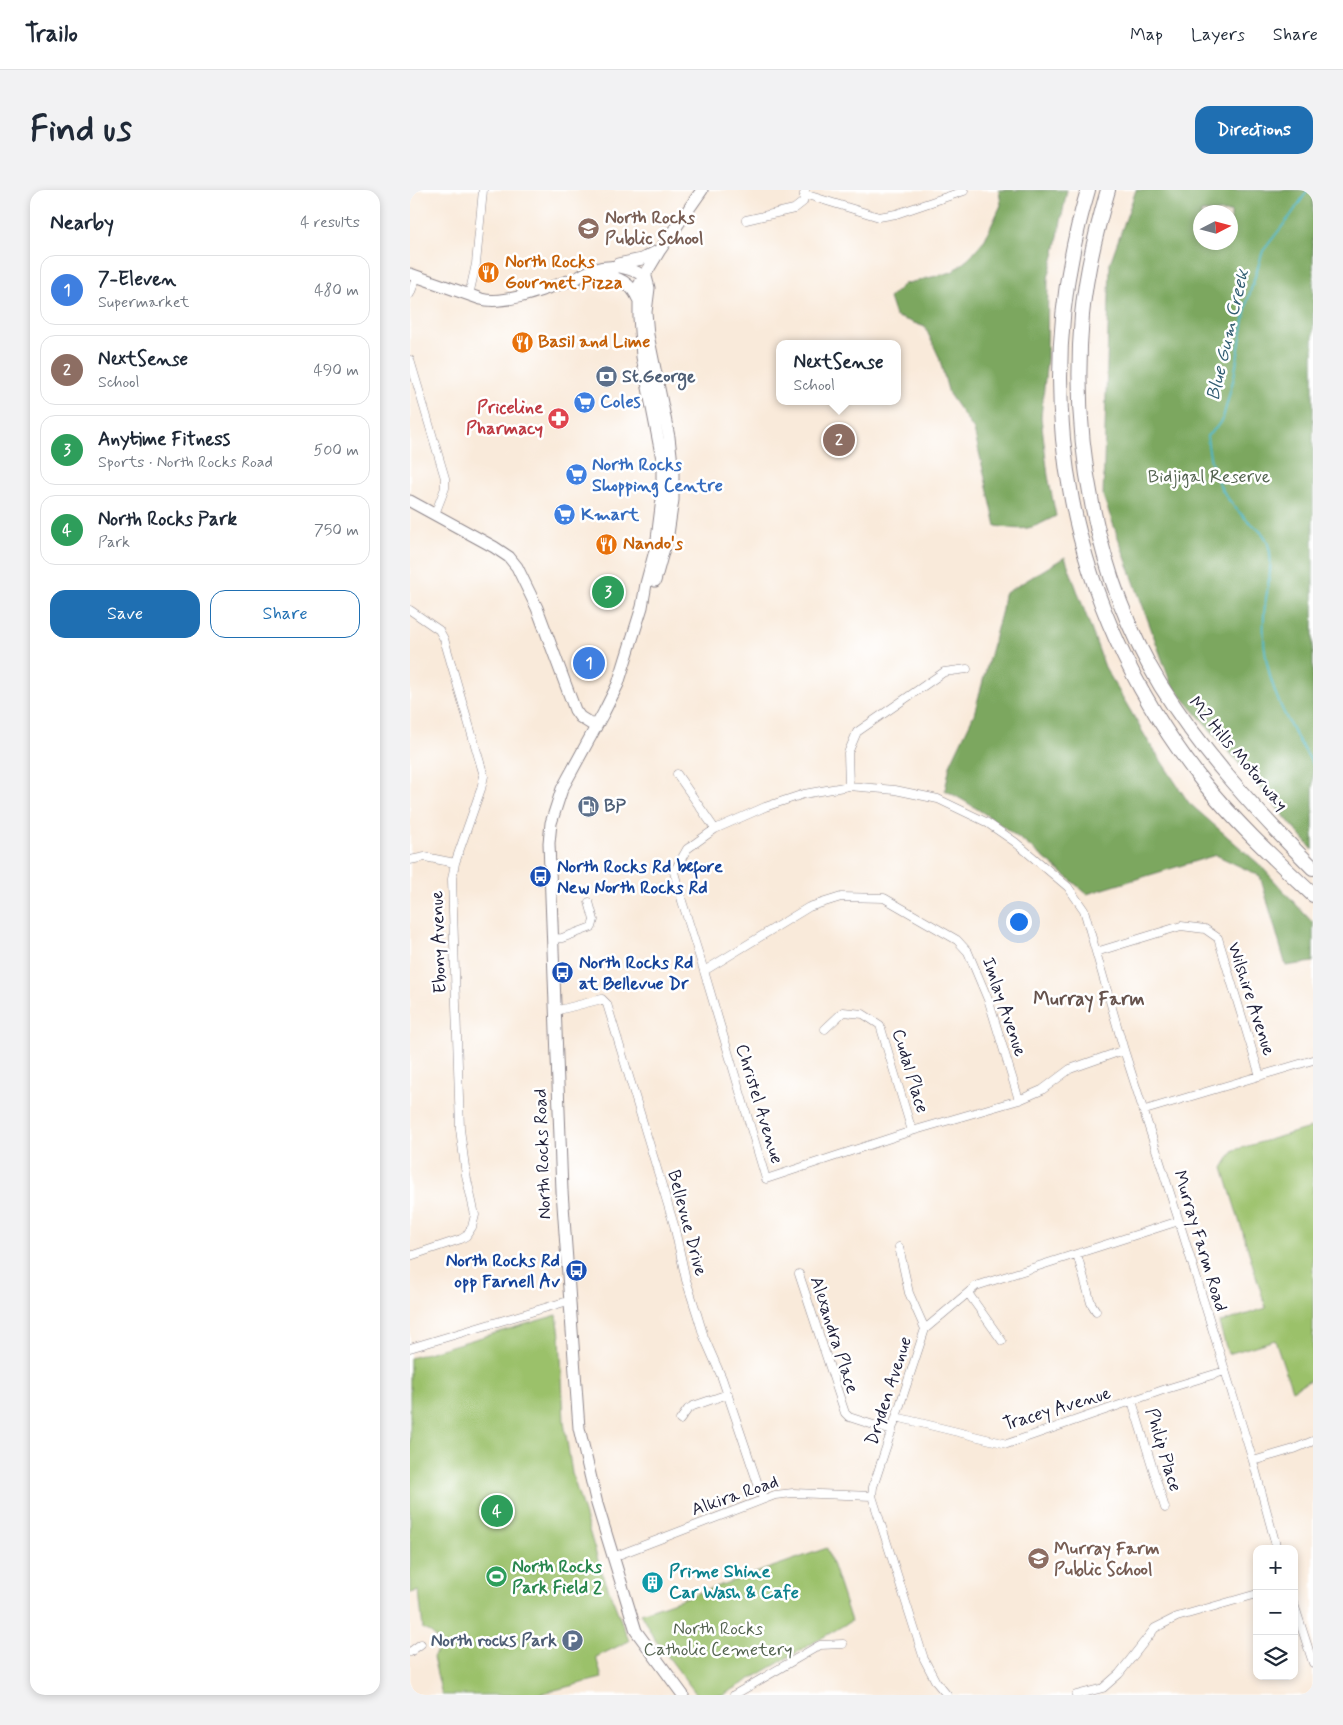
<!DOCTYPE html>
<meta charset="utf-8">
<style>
body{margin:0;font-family:Mynerve,sans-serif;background:#f2f2f3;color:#1f2937}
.controls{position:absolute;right:15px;bottom:15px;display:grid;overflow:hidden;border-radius:10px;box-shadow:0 2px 8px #0003}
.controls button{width:45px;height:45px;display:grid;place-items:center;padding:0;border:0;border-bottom:1px solid #e0e1e3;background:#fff;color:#1f2937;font:25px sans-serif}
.compass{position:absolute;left:783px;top:15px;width:45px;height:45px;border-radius:50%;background:#fff;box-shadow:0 2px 8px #0003;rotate:84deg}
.you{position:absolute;left:608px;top:731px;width:18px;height:18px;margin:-12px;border:4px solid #fff;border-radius:50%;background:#1a73e8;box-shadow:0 0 0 8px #1a73e833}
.badge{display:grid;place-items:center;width:32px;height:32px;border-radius:50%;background:#1f6fb2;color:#fff;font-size:16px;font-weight:700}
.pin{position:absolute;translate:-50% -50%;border:2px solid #fff;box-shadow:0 1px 5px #0006}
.popup{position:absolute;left:366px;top:150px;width:125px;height:65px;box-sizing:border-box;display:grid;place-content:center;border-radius:10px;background:#fff;filter:drop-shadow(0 1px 4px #0005);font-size:16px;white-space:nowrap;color:#747a83}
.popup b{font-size:19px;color:#1f2937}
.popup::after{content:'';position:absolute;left:50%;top:100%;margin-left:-10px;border:10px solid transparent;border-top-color:#fff}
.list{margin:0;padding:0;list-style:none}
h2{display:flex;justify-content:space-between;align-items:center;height:65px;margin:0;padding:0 20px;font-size:21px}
h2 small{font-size:16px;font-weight:400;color:#747a83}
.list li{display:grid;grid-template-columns:32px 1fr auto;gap:15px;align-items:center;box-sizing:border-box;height:70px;margin:0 10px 10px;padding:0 10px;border:1px solid #e0e1e3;border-radius:15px}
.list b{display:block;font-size:19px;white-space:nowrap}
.list p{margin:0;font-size:16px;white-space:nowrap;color:#747a83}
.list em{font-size:16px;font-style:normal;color:#747a83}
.actions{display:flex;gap:10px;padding:15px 20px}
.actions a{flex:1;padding:11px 0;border:1px solid #1f6fb2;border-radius:15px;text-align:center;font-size:18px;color:#1f6fb2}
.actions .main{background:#1f6fb2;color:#fff}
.icon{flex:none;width:28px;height:28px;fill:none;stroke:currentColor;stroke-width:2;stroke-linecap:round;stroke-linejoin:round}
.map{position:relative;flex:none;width:903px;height:1505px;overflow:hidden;border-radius:15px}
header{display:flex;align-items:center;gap:30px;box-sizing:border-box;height:70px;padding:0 25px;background:#fff;border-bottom:1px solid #e0e1e3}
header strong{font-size:24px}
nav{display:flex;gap:28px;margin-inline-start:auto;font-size:18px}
.intro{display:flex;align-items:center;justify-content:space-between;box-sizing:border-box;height:120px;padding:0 30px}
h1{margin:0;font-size:35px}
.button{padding:12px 22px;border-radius:15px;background:#1f6fb2;color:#fff;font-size:18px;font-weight:700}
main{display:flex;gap:30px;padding:0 30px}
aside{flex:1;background:#fff;border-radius:15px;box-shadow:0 2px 8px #0003}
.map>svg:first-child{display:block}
.green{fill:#9bc16b;stroke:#5e7253}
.forest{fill:#7ca75f;stroke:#4f644d;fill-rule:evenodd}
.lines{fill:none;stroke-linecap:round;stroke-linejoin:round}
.stream{stroke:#49b5c4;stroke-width:2}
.street-casing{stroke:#8e868a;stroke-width:9}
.secondary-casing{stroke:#8e868a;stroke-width:13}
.highway-casing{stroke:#8e868a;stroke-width:16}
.street{stroke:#fff;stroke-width:8}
.secondary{stroke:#fff;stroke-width:11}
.highway{stroke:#fff;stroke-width:14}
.labels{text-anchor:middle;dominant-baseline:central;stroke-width:5;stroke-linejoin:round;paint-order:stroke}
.education-label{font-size:18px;font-weight:bold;fill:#785e54;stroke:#fff;text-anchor:start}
.food-label{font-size:18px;font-weight:bold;fill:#c56008;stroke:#fff;text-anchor:start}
.service-label{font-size:18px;font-weight:bold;fill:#4e5e75;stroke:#fff;text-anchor:start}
.shop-label{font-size:18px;font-weight:bold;fill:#366cbe;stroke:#fff;text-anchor:start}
.health-label{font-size:18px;font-weight:bold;fill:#be3a42;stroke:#fff;text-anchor:end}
.park-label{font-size:18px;fill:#52624e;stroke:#fff}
.street-label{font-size:18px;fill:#22223b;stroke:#fff}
.transit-label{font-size:18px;font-weight:bold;fill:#164399;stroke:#fff;text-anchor:start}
.leisure-label{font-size:18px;font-weight:bold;fill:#27864d;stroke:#fff;text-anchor:start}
.culture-label{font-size:18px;font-weight:bold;fill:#0d838f;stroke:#fff;text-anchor:start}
.water-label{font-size:19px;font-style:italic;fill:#325d72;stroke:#fff}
.neighbourhood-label{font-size:19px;font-weight:bold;fill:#66534d;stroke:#fff}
</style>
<header>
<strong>Trailo</strong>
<nav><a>Map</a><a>Layers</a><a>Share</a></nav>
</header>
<div class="intro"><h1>Find us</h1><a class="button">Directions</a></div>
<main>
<aside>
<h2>Nearby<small>4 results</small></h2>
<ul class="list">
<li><span class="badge" style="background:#3f7fe0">1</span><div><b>7-Eleven</b><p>Supermarket</p></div><em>480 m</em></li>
<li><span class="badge" style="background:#8d6e63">2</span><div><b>NextSense</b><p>School</p></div><em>490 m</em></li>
<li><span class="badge" style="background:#2e9e5b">3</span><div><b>Anytime Fitness</b><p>Sports · North Rocks Road</p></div><em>500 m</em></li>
<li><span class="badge" style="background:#2e9e5b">4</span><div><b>North Rocks Park</b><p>Park</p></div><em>750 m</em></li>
</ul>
<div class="actions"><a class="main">Save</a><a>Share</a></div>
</aside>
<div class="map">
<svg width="903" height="1505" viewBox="0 0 903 1505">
<rect width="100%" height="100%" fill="#fff"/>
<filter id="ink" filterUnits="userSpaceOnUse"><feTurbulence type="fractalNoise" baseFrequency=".02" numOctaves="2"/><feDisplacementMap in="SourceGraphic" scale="10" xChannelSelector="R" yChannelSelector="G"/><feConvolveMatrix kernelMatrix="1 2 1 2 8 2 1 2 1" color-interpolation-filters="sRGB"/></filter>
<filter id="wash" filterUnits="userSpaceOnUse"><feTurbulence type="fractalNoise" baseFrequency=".0096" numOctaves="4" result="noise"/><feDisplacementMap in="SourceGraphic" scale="20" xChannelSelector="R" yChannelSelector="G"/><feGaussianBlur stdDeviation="1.12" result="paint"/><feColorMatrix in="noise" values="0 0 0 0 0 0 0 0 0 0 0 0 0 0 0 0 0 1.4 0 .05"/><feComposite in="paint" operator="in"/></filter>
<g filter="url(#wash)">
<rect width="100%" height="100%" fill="#f9eada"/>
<path class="green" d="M903,937V1189L882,1200L865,1150L818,1164L809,1133L856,1118L813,978L824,960Z
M147,1125L150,1145L154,1232L162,1283L190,1377L219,1451L186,1467L192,1488L125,1505H32L23,1467C33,1454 26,1444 13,1439L9,1401L0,1403V1168Z
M417,1358L441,1431L313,1505H287L243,1447L231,1423Z"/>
<path class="forest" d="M589,0H657L645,62L638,88L637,169L631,227L638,286L646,326C619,340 616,341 586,336L564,240L539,204L529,167L515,137L485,126L479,108L494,94L542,82L557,70L575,49L591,15Z
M726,0H903V660L761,494L693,306L700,73ZM821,22V52H791V22Z
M655,367L695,477L738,551L779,613L850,675L903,733V772L876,776L850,686L806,665L677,704C631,665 589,629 535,600L540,575L564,524L592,420L594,404Z"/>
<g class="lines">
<path class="stream" d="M898,0L881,25L853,61L837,112L824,187L813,228L806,238L797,246C800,280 809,303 834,327C841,335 853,340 857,351C866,373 855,402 854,426C850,483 873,527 903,574"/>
</g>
</g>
<g filter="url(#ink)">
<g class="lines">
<defs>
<path id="street" d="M394,4L469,27L486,24L554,1
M336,30L384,19L393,12L395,0
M0,104L7,86
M59,105L66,74L73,0
M0,170L35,288V298L25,324
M0,420L29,440L34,449L74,586L71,599L45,673L42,689L50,939L56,985L65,1025L62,1037L56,1046L51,1049L0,1066
M267,584L305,639
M439,596L438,563L447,542L534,482L557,479
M0,670L15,667L45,673
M143,749L152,748L182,737L184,730L179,712
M686,762L771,736L795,739L808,748L850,886
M294,781L399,717L431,707L474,708L547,750L558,762L579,812L609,910
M145,821L192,809L197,814L264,1035L276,1090L287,1124L294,1147L312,1188L353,1309
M415,839L433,822L453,824L470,835L502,941
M714,860L660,879L632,900L609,910L502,941L356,989L294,781L272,711L264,682L277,659L305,639L355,617L394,604L439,596L485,600L528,609L576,632L605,652L658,697L674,720L714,860L769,1031L843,1271L867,1359
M735,920L903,870
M489,1057L499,1103L515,1139
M667,1064L681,1113L686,1121
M389,1084L435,1223L439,1227L482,1241
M558,1103L592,1151
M0,1158L158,1111
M722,1211L755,1318
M486,1227L597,1254L756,1199L815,1181
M270,1230L278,1219L283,1216L318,1204
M843,1271L884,1259L903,1251
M203,1367L365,1305L383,1303L462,1306
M884,1414L903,1473
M0,1462L11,1454
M324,1505L410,1455L433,1454
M537,1505L526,1492L514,1469L462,1306L463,1297L515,1139L566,1096L769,1031
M666,1505L693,1498L709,1484L745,1438L767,1427L847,1404"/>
<path id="secondary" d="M208,74L232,69L249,60
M0,84L71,109C96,116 142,96 167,88C188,73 213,73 236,87L239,98L236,122L238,145L259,247L263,283V310L258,344L245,391
M191,85C208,86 221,93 228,109
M0,311L84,357L99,367L107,377L127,418L165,520L170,527L186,537
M273,1505L226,1441L187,1314L169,1238L152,1001L139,653L141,633L152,599L194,522L208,494L232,417L236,394L246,357L252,309V269L232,167L229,127V95L250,60L292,0"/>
<path id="highway" d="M678,0C616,209 659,421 793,592C826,633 865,669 903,705
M698,0C686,41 676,83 672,125C661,251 685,387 751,496C792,562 848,623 903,678"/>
</defs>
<use href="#street" class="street-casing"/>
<use href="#secondary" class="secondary-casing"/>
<use href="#highway" class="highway-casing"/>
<use href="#street" class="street"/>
<use href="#secondary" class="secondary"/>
<use href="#highway" class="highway"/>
</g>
</g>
<defs>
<symbol id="school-disc" viewBox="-11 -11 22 22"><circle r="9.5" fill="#8d6e63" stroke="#fff"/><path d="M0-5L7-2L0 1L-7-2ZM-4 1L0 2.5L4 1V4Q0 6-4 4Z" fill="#fff"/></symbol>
<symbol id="restaurant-disc" viewBox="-11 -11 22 22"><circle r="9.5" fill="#e8710a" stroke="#fff"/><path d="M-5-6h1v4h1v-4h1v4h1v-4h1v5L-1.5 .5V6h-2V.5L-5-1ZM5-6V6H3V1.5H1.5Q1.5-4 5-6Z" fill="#fff"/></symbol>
<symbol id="bank-disc" viewBox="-11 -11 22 22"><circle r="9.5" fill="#5c6f8a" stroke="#fff"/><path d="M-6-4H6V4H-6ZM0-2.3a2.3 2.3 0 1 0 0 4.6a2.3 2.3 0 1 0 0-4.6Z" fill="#fff"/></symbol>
<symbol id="supermarket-disc" viewBox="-11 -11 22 22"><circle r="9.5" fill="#3f7fe0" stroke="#fff"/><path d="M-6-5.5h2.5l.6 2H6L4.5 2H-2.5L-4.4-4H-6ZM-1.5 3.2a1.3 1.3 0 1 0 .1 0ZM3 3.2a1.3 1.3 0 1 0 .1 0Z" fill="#fff"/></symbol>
<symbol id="pharmacy-disc" viewBox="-11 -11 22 22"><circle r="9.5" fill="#e0444e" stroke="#fff"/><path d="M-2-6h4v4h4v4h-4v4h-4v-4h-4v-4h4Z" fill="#fff"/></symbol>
<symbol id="fuel-disc" viewBox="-11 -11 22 22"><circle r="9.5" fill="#5c6f8a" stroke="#fff"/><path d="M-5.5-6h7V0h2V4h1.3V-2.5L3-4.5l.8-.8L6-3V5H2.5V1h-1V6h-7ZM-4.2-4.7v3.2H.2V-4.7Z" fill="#fff"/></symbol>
<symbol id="bus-disc" viewBox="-11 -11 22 22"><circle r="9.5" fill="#1a4fb4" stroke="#fff"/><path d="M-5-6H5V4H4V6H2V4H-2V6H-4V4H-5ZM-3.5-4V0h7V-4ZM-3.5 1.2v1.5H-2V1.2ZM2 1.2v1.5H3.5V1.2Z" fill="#fff"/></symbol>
<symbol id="stadium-disc" viewBox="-11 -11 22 22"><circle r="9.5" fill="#2e9e5b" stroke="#fff"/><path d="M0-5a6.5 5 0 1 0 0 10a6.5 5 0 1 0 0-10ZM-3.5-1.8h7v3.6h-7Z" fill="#fff"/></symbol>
<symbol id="building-disc" viewBox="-11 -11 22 22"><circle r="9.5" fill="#0f9aa8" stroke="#fff"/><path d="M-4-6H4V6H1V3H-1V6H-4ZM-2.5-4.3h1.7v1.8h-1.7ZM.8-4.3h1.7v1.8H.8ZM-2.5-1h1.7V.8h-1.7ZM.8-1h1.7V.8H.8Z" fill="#fff"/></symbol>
<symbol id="parking-disc" viewBox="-11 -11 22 22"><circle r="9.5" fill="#5c6f8a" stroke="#fff"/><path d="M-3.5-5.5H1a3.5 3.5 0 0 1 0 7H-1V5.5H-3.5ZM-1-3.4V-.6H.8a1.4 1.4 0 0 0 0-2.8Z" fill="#fff"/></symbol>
</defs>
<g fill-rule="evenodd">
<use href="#school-disc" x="166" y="26" width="25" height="25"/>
<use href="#restaurant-disc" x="66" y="70" width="25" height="25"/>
<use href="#restaurant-disc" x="100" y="140" width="25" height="25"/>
<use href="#bank-disc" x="184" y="174" width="25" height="25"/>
<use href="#supermarket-disc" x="162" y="200" width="25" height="25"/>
<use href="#pharmacy-disc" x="136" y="216" width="25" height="25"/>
<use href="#supermarket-disc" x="154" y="272" width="25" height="25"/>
<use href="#supermarket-disc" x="142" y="312" width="25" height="25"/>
<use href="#restaurant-disc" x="184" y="342" width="25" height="25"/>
<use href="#fuel-disc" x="166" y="604" width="25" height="25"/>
<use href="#bus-disc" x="118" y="674" width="25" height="25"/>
<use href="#bus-disc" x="140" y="770" width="25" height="25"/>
<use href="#bus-disc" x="154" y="1068" width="25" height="25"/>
<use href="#school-disc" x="616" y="1356" width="25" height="25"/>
<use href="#stadium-disc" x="74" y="1374" width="25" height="25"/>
<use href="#building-disc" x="230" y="1380" width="25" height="25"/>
<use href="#parking-disc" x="150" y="1438" width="25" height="25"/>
</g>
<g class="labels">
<g class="education-label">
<text x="195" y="28">North Rocks<tspan x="195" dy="21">Public School</tspan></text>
<text x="644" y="1359">Murray Farm<tspan x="644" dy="21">Public School</tspan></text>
</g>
<g class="food-label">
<text x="95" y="72">North Rocks<tspan x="95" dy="21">Gourmet Pizza</tspan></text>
<text x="128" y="152">Basil and Lime</text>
<text x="213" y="354">Nando's</text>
</g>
<g class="service-label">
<text x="212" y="187">St.George</text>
<text x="194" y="616">BP</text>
<text x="147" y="1451" text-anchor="end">North rocks Park</text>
</g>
<g class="shop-label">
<text x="190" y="212">Coles</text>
<text x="182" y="275">North Rocks<tspan x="182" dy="21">Shopping Centre</tspan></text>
<text x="171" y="325">Kmart</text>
</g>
<g class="health-label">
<text x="133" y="218">Priceline<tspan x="133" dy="21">Pharmacy</tspan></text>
</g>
<g class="park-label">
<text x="799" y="287">Bidjigal Reserve</text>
<text x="308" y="1439">North Rocks<tspan x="308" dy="21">Catholic Cemetery</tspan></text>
</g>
<g class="street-label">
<text transform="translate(828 564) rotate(50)">M2 Hills Motorway</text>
<text transform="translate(29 752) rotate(-92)">Ebony Avenue</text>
<text transform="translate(841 809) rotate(72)">Wilshire Avenue</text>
<text transform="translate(594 817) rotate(71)">Imlay Avenue</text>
<text transform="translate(500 881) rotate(73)">Cudal Place</text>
<text transform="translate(349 914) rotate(73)">Christel Avenue</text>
<text transform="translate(133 964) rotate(-92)">North Rocks Road</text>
<text transform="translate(277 1033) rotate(75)">Bellevue Drive</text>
<text transform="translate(790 1051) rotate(73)">Murray Farm Road</text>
<text transform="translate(424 1145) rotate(72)">Alexandra Place</text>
<text transform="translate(479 1201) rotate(-72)">Dryden Avenue</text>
<text transform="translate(647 1219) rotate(-17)">Tracey Avenue</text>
<text transform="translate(753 1260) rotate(73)">Philip Place</text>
<text transform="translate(325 1306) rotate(-19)">Alkira Road</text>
</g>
<g class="transit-label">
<text x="147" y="677">North Rocks Rd before<tspan x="147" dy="21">New North Rocks Rd</tspan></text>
<text x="169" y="773">North Rocks Rd<tspan x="169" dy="21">at Bellevue Dr</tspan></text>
<text x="150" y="1071" text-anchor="end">North Rocks Rd<tspan x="150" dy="21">opp Farnell Av</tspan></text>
</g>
<g class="leisure-label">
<text x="102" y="1377">North Rocks<tspan x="102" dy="21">Park Field 2</tspan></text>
</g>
<g class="culture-label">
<text x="259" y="1382">Prime Shine<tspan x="259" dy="21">Car Wash &amp; Cafe</tspan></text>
</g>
<g class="water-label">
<text transform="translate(818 145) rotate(-77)">Blue Gum Creek</text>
</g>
<g class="neighbourhood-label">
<text x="679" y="809">Murray Farm</text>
</g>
</g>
</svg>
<div class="controls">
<button>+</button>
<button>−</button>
<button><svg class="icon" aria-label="layers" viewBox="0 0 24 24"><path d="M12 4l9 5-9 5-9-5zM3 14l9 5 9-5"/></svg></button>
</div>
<svg class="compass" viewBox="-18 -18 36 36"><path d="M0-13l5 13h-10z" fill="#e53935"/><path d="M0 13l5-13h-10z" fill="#747a83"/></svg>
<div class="you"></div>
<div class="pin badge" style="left:179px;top:473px;background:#3f7fe0">1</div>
<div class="pin badge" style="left:429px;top:250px;background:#8d6e63">2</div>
<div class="popup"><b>NextSense</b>School</div>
<div class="pin badge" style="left:198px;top:402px;background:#2e9e5b">3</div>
<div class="pin badge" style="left:87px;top:1321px;background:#2e9e5b">4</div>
</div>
</main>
